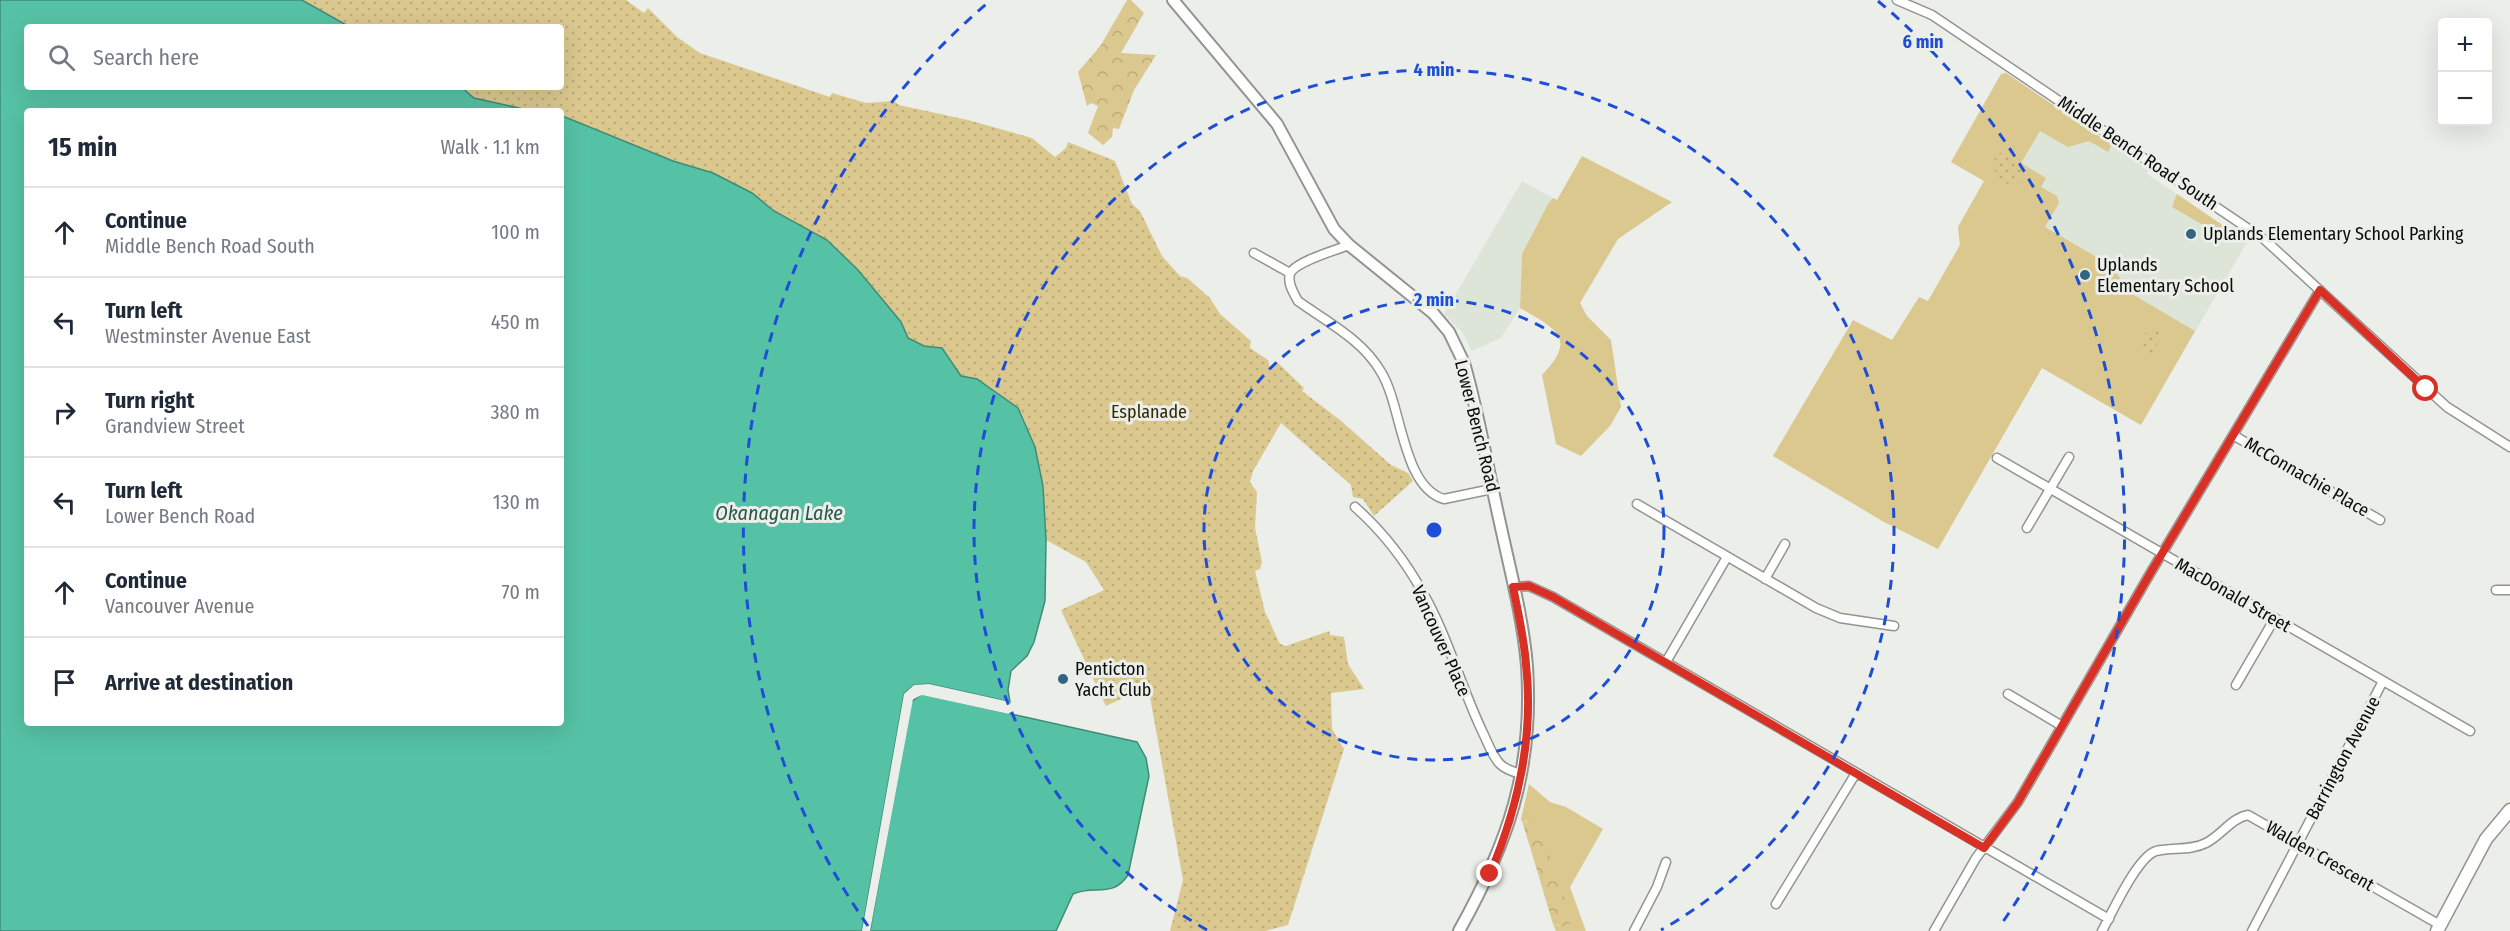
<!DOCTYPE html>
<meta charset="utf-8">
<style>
body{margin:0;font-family:"Fira Sans Condensed",sans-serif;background:#f2f2f3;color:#1f2937}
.controls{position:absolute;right:18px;top:18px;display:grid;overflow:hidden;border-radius:6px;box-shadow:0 6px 24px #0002}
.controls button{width:54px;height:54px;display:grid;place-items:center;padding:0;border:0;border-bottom:2px solid #e0e1e3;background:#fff;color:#1f2937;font:30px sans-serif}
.stop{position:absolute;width:18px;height:18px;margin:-14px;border:4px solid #d93025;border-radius:50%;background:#fff}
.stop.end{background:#d93025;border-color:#fff;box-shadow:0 2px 6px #0008}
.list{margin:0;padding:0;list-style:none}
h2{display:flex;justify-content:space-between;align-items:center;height:78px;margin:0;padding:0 24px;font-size:26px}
h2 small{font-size:20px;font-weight:400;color:#747a83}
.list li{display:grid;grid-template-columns:39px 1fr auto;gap:18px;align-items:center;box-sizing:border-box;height:90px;padding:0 24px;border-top:2px solid #e0e1e3}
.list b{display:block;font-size:22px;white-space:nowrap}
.list p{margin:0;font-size:20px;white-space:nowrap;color:#747a83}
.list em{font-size:20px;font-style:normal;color:#747a83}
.icon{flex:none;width:33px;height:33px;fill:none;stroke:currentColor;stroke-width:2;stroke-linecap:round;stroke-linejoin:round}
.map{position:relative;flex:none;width:2510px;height:931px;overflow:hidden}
.search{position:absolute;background:#fff;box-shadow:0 6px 24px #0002;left:24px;top:24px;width:540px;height:66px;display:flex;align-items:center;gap:15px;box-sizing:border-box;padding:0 21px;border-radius:6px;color:#747a83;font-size:22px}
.panel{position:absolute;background:#fff;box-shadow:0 6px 24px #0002;left:24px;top:108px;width:540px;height:618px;border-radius:6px}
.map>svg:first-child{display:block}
.built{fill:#dde4d8}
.grass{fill:#dbc88f}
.forest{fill:url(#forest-crowns)}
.park{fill:url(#park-dots)}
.water{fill:#56c2a5;stroke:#408b76;stroke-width:1.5}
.pier{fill:#ebeee9}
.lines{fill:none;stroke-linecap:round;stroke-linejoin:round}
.minor-casing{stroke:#91948f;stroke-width:11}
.tertiary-casing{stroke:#91948f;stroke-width:14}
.secondary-casing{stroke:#91948f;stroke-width:15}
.minor{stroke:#fff;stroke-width:8}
.tertiary{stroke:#fff;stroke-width:10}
.secondary{stroke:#fff;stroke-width:12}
.route{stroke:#d93025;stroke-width:8}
.ring{fill:none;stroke:#1d4ed8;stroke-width:3;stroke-dasharray:10 8}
.poi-dot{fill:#316582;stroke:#ebeee9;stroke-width:2}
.labels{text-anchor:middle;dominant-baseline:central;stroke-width:6;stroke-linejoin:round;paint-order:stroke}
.street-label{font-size:18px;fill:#0b0c0a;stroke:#ebeee9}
.poi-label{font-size:18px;fill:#0b0c0a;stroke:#ebeee9;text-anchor:start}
.park-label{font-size:18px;fill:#342903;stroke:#ebeee9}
.water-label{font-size:20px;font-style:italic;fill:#29574a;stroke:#ebeee9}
.centre{fill:#1d4ed8;stroke:#ebeee9;stroke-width:3}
.ring-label{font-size:18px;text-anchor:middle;font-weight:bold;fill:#1d4ed8;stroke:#ebeee9;stroke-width:6;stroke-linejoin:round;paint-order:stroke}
</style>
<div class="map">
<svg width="2510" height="931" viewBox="0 0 2510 931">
<defs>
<pattern id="forest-crowns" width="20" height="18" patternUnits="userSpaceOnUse" patternTransform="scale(1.5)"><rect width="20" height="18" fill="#dbc88f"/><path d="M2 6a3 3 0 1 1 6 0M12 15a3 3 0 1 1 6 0" fill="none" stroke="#bbab7a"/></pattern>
<pattern id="park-dots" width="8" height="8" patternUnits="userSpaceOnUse" patternTransform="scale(1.5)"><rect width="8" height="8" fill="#dbc88f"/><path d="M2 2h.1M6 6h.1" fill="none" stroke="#bbab7a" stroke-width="1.8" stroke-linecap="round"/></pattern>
</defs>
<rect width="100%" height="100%" fill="#ebeee9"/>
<path class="built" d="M2006,73L2151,170L2146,173L2247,242L2141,425L1928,302L1960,245L1958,227L1984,181L1951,162L2001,74Z
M1522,181L1553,198L1548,204L1522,254L1520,308L1501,338L1472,351L1462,332L1444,314Z"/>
<path class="grass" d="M2006,73L2112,145L2108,152L2089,141L2068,147L2040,131L2021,163L2046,178L2041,187L2057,196L2059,203L2045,227L2100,259L2103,266L2117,274L2132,294L2195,331L2141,425L2042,368L1938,549L1884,522L1773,456L1853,320L1892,340L1919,297L1928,301L1960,245L1958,227L1984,181L1951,162L2001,74Z
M1582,156L1672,202L1618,239L1580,303L1587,316L1611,340L1621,407L1610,426L1581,456L1556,444L1542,375C1578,338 1556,329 1520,308L1522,254L1548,204L1553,198L1557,200Z
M2177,194L2234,233L2229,240L2172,207Z
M1529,784L1550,802L1566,807L1603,829L1570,887L1586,931H1556L1553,924L1560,926L1527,820L1523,824L1521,819Z"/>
<path class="forest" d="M1127,0H1131L1144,13L1121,53L1156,55L1134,90L1119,129L1113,128L1112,137L1103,145L1088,133L1098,106L1091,103L1087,106L1078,72L1101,45Z
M1531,818L1538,820L1572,920L1567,927L1553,924L1523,824Z"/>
<path class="park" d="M302,0H626L644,13L648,8L677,37L700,53L830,97L832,93L866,103L894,101L899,105L968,120L1032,138L1055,157L1066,148L1068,142L1115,161L1132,204L1140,211L1162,256L1180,276L1187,278L1210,298L1220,314L1251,341L1250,348L1268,360L1271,371L1277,362L1304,388L1302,391L1340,420L1391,465L1408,473L1413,481L1374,516L1363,499L1353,497L1351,485L1281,423L1253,471L1250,482L1257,492L1255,528L1262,562L1260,569L1255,571L1265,612L1280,644L1286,646L1329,631L1330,635L1344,637L1348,664L1364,689L1331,693L1332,729L1344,749L1288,925L1265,931H1170L1183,880L1148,686L1106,706L1061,610L1104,590L1086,562L1046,540L1043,486L1035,447L1025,422L1018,408L994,390L977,379L961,377L942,348L924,346L908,338L901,322L858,270L794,221L774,211L752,193L713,173L673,161L561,117V111H532L474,98L461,87H561V27H350Z
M1999,152L2018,163L2025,170L2015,188L2001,180L1991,165Z
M2157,328L2164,332L2151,355L2138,347L2147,330Z"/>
<path class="water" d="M0,0H302L350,27H27V87H461L474,98L532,111H27V723H561V117H565L673,161L713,173L752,193L774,211L827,240L858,270L901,322L908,338L924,346L942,348L961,376L977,379L1018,408L1035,447L1043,486L1046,540L1045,601L1034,642L1027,656L1011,671L1008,690L1010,702L929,684L914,685L904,694L862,931H0Z
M922,694L1137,742L1146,758L1149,776L1128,875C1112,899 1094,884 1073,894L1056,931H870L911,702Z"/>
<path class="pier" d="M929,684L1010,702V705L928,687L915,688L907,695L865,931H862L904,694L914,685Z
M922,692L1009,711V714L922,695L913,699L870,931H867L908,701L912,696Z"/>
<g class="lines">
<defs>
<path id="minor" d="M1897,0L1932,15L2265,240L2447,407L2510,447
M1349,245C1336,250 1294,262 1290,274C1287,283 1294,294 1298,301C1327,322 1363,340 1381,372C1402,405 1402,487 1444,499L1492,489
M1254,253L1290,273
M2233,435L2380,520
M1997,458L2470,731
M1637,504L1816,608L1840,618L1894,626
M1355,507C1382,531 1406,562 1423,593C1448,637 1461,687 1483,733C1488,743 1492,756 1500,764C1506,770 1514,772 1521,774
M2027,528L2069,457
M1765,579L1785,544
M1513,587L1529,586L1553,597L2109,919
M2496,590H2510
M1666,662L1727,557
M2236,685L2275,618
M2008,694L2062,726
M1776,904L1856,773
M1634,931L1657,887L1666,862
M1934,931L1976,858L2018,802L2151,572L2320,290
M2102,931C2112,913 2137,857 2156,851C2173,847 2190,851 2206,843C2222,835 2231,818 2248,815L2440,925
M2252,931L2383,681"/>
<path id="tertiary" d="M1173,0L1277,124L1334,229L1349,245L1433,313L1449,332L1464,363C1479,415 1488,470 1500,523C1510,570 1523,618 1527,666C1534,769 1508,843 1459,931"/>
<path id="secondary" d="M2437,931L2486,839L2510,810"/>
</defs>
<use href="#minor" class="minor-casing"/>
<use href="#tertiary" class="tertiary-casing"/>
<use href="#secondary" class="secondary-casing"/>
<use href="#minor" class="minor"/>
<use href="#tertiary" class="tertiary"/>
<use href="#secondary" class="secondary"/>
</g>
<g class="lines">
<path class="route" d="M1490,874C1518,808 1534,736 1526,664C1524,638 1518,612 1513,587L1529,586L1553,597L1984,848L2018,802L2151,572L2320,290L2426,389"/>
</g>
<g class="ring">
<circle cx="1434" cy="530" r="230"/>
<path d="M1207 930A460 460 0 1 1 1661 930"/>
<path d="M868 926A691 691 0 0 1 990 1M1878 1A691 691 0 0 1 2000 926"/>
</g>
<g class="poi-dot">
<circle cx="2191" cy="234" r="6"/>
<circle cx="2085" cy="275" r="6"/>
<circle cx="1063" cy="679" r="6"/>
</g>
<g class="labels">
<g class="street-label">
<text transform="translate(2138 153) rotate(34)">Middle Bench Road South</text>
<text transform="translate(1477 426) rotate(76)">Lower Bench Road</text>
<text transform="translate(2307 477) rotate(30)">McConnachie Place</text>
<text transform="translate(2233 595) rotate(30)">MacDonald Street</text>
<text transform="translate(1441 641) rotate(66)">Vancouver Place</text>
<text transform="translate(2343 758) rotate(-62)">Barrington Avenue</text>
<text transform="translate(2320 856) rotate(30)">Walden Crescent</text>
</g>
<g class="poi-label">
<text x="2203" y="234">Uplands Elementary School Parking</text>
<text x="2097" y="265">Uplands<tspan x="2097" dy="21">Elementary School</tspan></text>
<text x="1075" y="669">Penticton<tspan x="1075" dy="21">Yacht Club</tspan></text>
</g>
<g class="park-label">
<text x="1149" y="412">Esplanade</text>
</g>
<g class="water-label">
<text x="779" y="513">Okanagan Lake</text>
</g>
</g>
<circle cx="1434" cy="530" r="9" class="centre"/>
<g class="ring-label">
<text x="1923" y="48">6 min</text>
<text x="1434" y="76">4 min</text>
<text x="1434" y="306">2 min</text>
</g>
</svg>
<div class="controls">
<button>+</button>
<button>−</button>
</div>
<div class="stop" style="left:2426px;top:389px"></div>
<div class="stop end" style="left:1490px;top:874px"></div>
<div class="search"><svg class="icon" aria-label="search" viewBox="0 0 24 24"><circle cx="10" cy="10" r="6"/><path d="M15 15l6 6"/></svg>Search here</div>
<section class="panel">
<h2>15 min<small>Walk · 1.1 km</small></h2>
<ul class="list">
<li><svg class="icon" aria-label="ahead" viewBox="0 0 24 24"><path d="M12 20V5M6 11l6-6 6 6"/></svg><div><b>Continue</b><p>Middle Bench Road South</p></div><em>100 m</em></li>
<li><svg class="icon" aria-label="left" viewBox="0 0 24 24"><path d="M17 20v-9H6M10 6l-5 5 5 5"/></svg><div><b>Turn left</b><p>Westminster Avenue East</p></div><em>450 m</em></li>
<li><svg class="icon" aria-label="right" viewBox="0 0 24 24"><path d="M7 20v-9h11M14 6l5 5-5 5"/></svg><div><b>Turn right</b><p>Grandview Street</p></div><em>380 m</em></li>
<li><svg class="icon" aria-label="left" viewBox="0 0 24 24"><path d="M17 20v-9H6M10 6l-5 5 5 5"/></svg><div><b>Turn left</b><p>Lower Bench Road</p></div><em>130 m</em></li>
<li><svg class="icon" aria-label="ahead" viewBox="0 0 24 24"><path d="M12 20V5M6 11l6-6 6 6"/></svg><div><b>Continue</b><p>Vancouver Avenue</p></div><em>70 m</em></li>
<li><svg class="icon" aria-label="arrive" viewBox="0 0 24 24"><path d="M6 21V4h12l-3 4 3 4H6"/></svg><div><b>Arrive at destination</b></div></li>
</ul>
</section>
</div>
